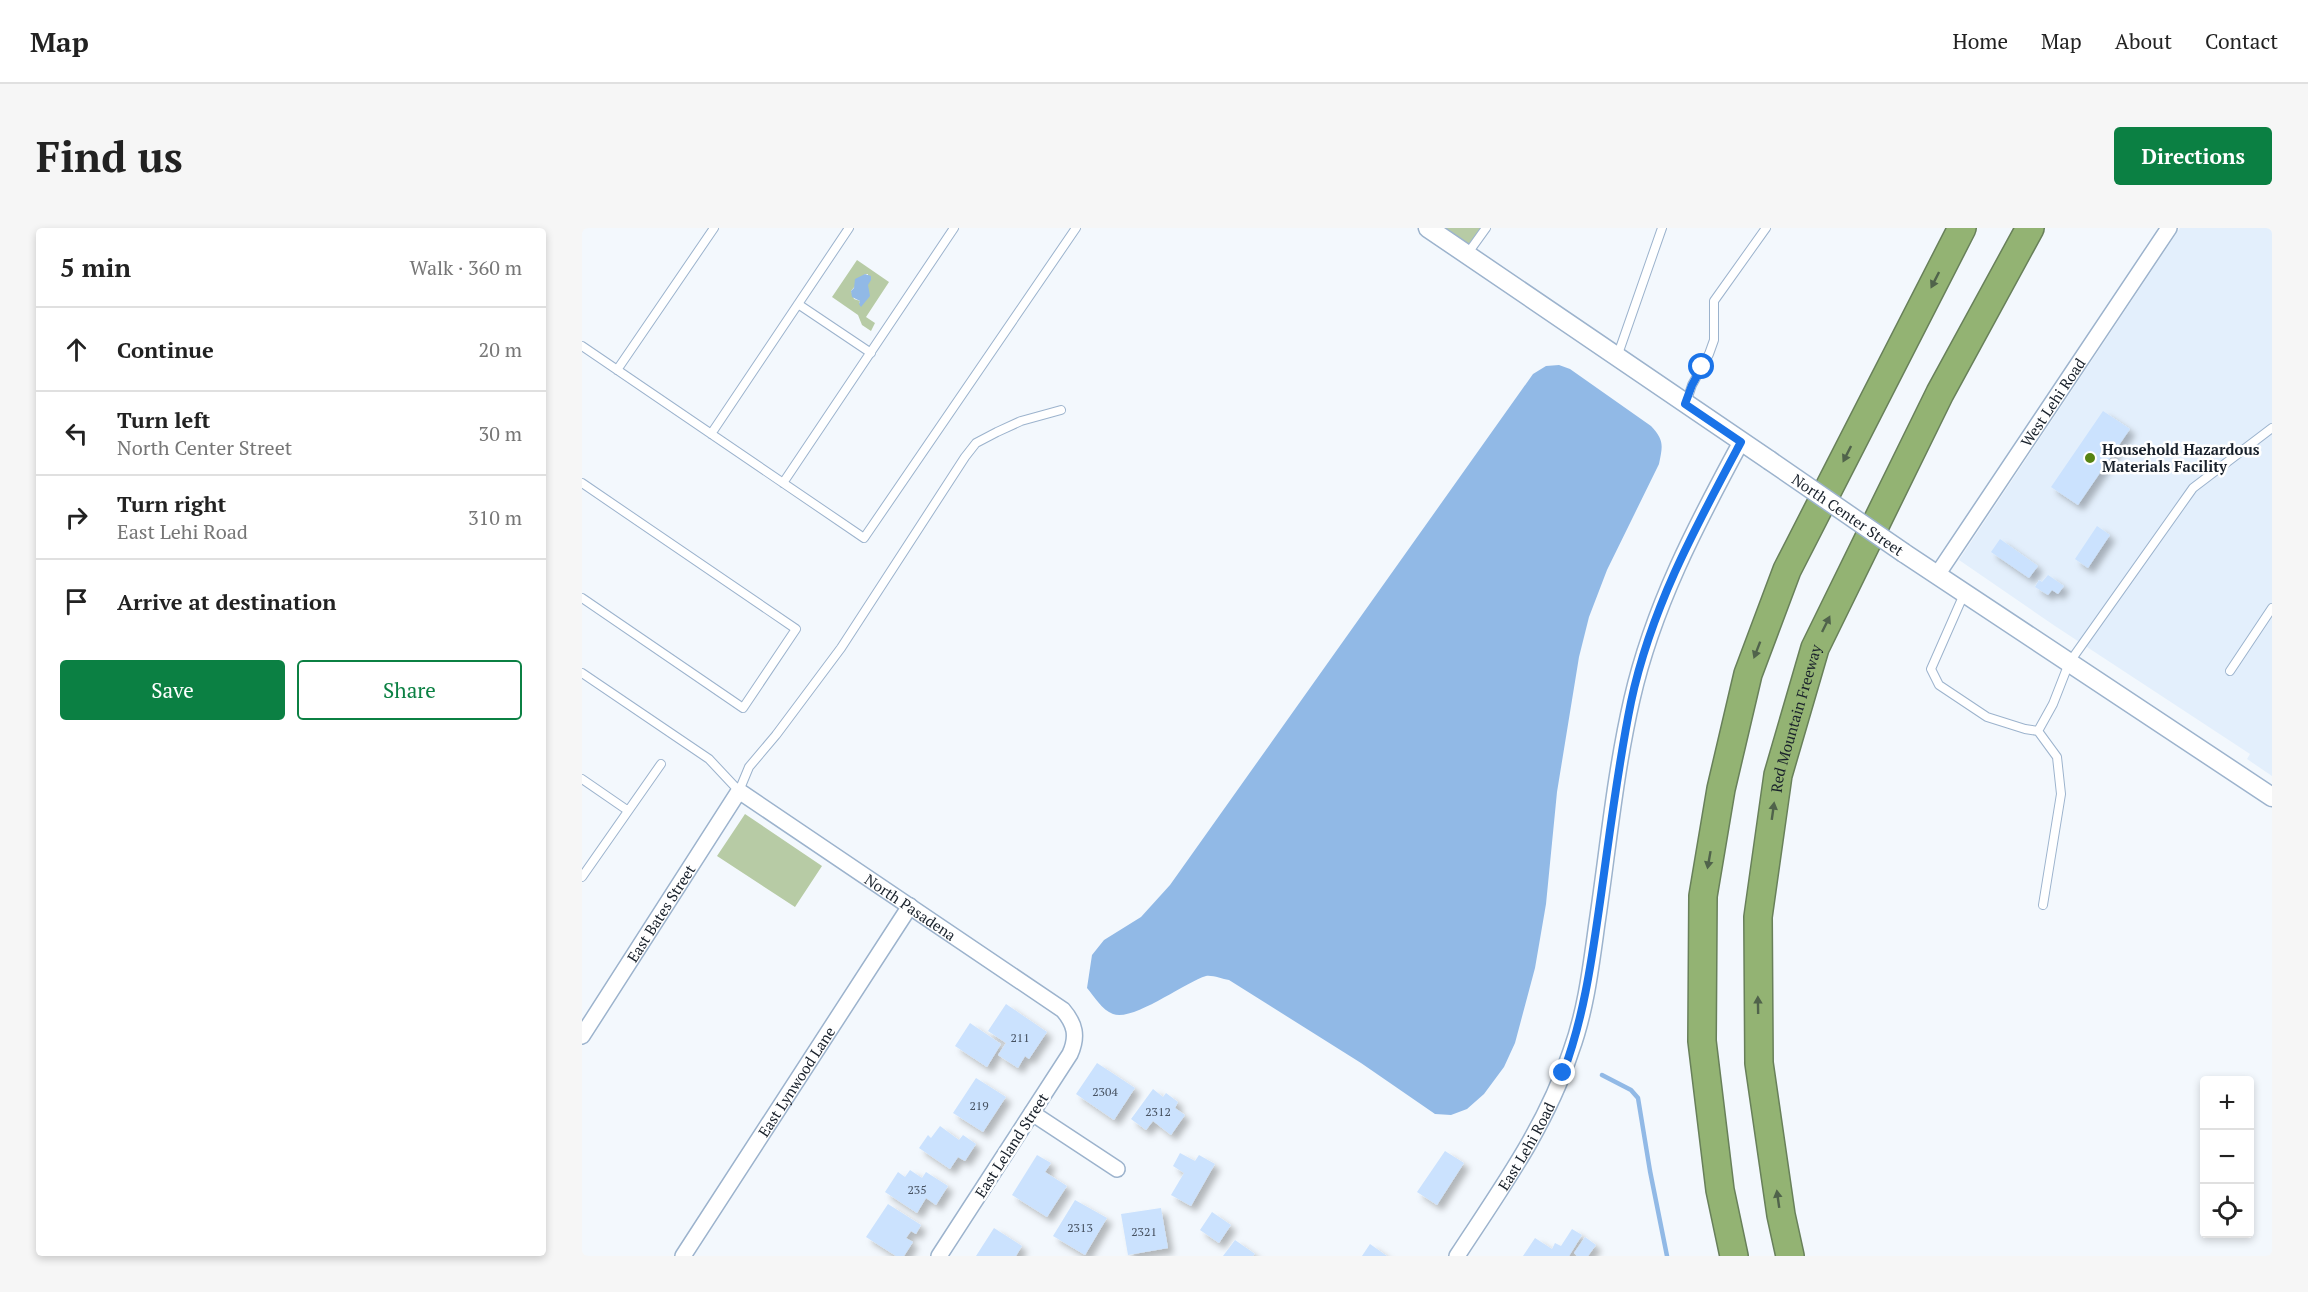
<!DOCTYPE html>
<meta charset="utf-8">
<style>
body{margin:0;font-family:"PT Serif",serif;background:#f6f6f6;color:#222}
.controls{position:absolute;right:18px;bottom:18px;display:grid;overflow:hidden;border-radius:6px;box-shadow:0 3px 9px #0003}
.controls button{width:54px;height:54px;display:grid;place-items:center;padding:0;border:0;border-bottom:2px solid #e0e0e0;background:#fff;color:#222;font:30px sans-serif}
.stop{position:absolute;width:18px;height:18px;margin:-14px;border:4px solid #1a73e8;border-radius:50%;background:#fff}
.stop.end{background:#1a73e8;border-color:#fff;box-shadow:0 2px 6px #0008}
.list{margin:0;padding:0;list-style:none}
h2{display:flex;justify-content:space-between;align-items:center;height:78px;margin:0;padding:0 24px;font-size:26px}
h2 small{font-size:20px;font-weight:400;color:#767676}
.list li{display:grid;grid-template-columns:39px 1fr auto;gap:18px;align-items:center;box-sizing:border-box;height:84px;padding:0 24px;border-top:2px solid #e0e0e0}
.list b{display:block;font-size:22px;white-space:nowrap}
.list p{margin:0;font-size:20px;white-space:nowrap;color:#767676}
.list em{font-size:20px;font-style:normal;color:#767676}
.actions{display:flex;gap:12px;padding:18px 24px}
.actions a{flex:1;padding:14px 0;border:2px solid #0b8043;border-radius:6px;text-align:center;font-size:21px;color:#0b8043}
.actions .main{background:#0b8043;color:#fff}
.icon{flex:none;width:33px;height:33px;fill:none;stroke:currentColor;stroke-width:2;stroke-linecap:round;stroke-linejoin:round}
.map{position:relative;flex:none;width:1690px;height:1028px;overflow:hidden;border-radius:6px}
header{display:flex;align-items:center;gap:36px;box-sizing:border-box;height:84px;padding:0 30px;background:#fff;border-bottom:2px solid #e0e0e0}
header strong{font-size:28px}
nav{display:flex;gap:33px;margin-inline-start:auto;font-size:21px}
.intro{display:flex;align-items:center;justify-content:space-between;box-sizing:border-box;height:144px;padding:0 36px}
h1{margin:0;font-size:42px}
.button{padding:15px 27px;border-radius:6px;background:#0b8043;color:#fff;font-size:21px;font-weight:700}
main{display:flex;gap:36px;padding:0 36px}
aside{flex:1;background:#fff;border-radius:6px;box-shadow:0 3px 9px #0003}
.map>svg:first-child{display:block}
.built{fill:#e3effc}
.green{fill:#b7cba5;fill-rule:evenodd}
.water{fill:#91b9e6}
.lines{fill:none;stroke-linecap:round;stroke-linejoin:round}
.stream{stroke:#91b9e6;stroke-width:4.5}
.building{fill:#cbe2fe;filter:url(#shadow)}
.service-casing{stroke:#9cb3cd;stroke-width:10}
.minor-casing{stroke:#9cb3cd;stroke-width:18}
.tertiary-casing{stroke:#9cb3cd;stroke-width:21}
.motorway-casing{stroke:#68805a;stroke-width:30}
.service{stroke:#fff;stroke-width:8}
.minor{stroke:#fff;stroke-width:15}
.tertiary{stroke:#fff;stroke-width:18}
.motorway{stroke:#93b373;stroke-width:27}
.tertiary-bridge-casing{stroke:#9cb3cd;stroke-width:21;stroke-linecap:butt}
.tertiary-bridge{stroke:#fff;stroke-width:18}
.oneway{fill:#50634b}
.route{stroke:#1a73e8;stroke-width:8}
.poi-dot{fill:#578413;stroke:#fff;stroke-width:2}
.labels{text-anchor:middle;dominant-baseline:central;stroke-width:5;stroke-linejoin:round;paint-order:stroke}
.number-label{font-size:12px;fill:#465160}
.street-label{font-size:15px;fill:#19212b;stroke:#fff}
.poi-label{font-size:15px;font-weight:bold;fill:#19212b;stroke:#fff;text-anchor:start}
</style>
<header>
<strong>Map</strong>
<nav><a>Home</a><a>Map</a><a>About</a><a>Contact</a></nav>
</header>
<div class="intro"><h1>Find us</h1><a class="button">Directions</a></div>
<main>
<aside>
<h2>5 min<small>Walk · 360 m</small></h2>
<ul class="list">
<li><svg class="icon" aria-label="ahead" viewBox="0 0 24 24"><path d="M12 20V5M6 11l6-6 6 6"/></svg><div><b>Continue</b></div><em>20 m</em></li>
<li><svg class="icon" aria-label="left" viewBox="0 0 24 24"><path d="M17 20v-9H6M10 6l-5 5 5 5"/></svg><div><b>Turn left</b><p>North Center Street</p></div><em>30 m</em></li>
<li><svg class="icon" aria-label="right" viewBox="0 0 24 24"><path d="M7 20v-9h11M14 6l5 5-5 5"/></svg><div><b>Turn right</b><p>East Lehi Road</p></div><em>310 m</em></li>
<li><svg class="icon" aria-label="arrive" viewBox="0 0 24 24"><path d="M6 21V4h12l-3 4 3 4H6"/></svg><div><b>Arrive at destination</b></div></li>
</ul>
<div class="actions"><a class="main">Save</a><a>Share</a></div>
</aside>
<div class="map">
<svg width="1690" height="1028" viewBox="0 0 1690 1028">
<defs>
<filter id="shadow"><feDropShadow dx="5.5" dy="5.5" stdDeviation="3" flood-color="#0004"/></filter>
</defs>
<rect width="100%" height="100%" fill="#f3f8fd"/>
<path class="built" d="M1598,0H1690V548L1665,531L1668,526L1473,398L1377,332Z"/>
<path class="green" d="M846,0H904L885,27Z
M275,32L307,54L284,89L293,95L289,103L280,97L276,87L250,69ZM283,46H286V59L281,74L277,76L278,73L272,71L269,63Z
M163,586L240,638L213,679L135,628Z"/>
<path class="water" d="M283,46L289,48V52L286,57L288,68L279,79L277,76L278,73L270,69L269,63L272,60L273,51Z
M977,137L988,141L1069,198C1082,212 1081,217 1077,236L1025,342L1007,389L997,429L975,564L964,676L953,740L933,815L922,839L902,866L885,881L869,887L853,886L779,835L647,752C640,751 631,747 624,748C603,754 551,794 531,786C520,782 512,768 505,760L510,727L522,712L559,689L588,657L951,146L964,138Z"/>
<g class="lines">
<path class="stream" d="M1020,847L1049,862L1056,870L1068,943L1085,1028"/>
</g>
<path class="building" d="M1521,183L1548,201L1496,277L1469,259Z
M1515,298L1528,307L1506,340L1493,331Z
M1418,311L1456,338L1447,350L1409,324Z
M1466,347L1482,358L1476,366L1470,362L1466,367L1453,359L1457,352L1460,354Z
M424,776L465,804L447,831L443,828L436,840L416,827L424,815L406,803Z
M388,795L419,816L405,839L373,818Z
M515,835L553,860L532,892L494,866Z
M394,850L424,869L401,904L371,885Z
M571,861L581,869L584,865L596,874L593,880L603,887L589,907L571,893L564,902L549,891Z
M358,898L377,912L381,907L394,916L383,933L376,929L368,941L337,920L346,907L349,910Z
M863,923L882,935L855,977L835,964Z
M598,925L613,933L617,927L633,936L609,978L589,967L602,945L591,938Z
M455,927L469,935L463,944L485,958L465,989L430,967Z
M328,942L340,950L344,944L366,958L354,977L344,970L335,985L303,964L316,944L323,949Z
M493,972L525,990L503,1027L471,1008Z
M306,976L339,997L334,1006L329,1003L324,1010L331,1014L322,1028H314L284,1009Z
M579,980L586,1020L546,1027L539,986Z
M630,984L649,997L637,1015L618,1002Z
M412,1000L440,1018L434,1028H394Z
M990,1001L1000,1007L987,1028H941L953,1010L970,1021L973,1015L979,1018Z
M1003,1009L1014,1017L1006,1028H995L992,1025Z
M653,1012L673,1026L671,1028H641Z
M788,1016L805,1028H780Z"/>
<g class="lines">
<defs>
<path id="service" d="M886,25L904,0
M216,76L289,125
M0,118L282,310L494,0
M1035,129L1080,0
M35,142L132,0
M1104,175L1110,157L1127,126L1132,112V73L1184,0
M129,206L267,0
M0,255L214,401L161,480L0,370
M201,255L372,0
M1382,366L1349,441L1357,457L1405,489L1443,501L1456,503L1471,476L1487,435L1611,260L1690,200
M1648,443L1690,380
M0,445L127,531L157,563L167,539L194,507L259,420L383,229L394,215L415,204L439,193L479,182
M1456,503L1475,529L1479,566L1461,677
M0,551L45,582
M0,649L79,536"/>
<g id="minor">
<path id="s1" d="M1355,347L1587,0"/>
<path id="s2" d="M0,808L157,563L481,782C493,796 496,808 488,826L357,1028"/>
<path d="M450,885L535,941"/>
<path id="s3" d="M101,1028L328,678"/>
<path id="s4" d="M875,1028C918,962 964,899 989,823C1004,782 1009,738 1015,695C1026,621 1033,545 1050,471C1071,379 1114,297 1159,214"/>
</g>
<path id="tertiary" d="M846,0L1187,232
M1322,325L1690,569"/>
<g id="motorway">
<path d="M1152,1028L1138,962L1120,813L1121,668L1139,561L1166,446L1205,342L1380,0"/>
<path id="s5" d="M1208,1028L1199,987L1177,835L1176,689L1196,547L1233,420L1358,165L1448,0"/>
</g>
</defs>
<use href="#service" class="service-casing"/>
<use href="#minor" class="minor-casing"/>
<use href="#tertiary" class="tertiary-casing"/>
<use href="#motorway" class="motorway-casing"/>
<use href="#service" class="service"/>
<use href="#minor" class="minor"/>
<use href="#tertiary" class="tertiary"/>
<use href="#motorway" class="motorway"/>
<defs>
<g id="tertiary-bridge">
<path id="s6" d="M1187,232L1322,325"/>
</g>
</defs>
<use href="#tertiary-bridge" class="tertiary-bridge-casing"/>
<use href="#tertiary-bridge" class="tertiary-bridge"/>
</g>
<defs><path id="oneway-solid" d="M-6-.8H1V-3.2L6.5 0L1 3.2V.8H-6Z" transform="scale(1.5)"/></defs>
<g class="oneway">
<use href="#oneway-solid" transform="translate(1353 52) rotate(117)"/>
<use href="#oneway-solid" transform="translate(1265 226) rotate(117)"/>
<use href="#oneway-solid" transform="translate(1244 396) rotate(-64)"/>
<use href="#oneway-solid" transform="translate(1175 422) rotate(111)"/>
<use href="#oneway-solid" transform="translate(1191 583) rotate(-82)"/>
<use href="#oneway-solid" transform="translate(1127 632) rotate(100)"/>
<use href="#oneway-solid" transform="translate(1176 777) rotate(-91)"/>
<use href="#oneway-solid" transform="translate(1196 971) rotate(-98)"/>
</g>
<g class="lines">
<path class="route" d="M981,845C1001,792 1009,737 1017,681C1027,612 1035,542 1049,474C1069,380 1114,298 1159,214L1103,176L1110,157L1120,139"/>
</g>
<circle class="poi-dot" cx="1508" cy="230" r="6"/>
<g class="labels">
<g class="number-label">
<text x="438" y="809">211</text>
<text x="523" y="863">2304</text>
<text x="397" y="877">219</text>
<text x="576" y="883">2312</text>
<text x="335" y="961">235</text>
<text x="498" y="999">2313</text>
<text x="562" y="1003">2321</text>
</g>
<g class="street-label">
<text stroke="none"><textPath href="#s1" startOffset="208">West Lehi Road</textPath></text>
<text stroke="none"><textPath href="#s6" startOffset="96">North Center Street</textPath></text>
<text stroke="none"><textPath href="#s5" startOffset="544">Red Mountain Freeway</textPath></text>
<text stroke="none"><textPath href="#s2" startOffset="498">North Pasadena</textPath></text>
<text stroke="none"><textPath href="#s2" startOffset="146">East Bates Street</textPath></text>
<text stroke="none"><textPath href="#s3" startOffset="208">East Lynwood Lane</textPath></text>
<text transform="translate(429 917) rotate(-57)">East Leland Street</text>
<text stroke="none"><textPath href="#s4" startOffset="130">East Lehi Road</textPath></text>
</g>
<g class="poi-label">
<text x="1520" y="221">Household Hazardous<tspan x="1520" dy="17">Materials Facility</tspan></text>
</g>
</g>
</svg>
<div class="controls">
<button>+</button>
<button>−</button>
<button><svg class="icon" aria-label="locate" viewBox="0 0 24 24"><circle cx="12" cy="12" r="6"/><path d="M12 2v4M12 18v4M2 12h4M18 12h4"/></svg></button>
</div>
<div class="stop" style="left:1120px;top:139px"></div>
<div class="stop end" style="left:981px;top:845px"></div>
</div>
</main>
